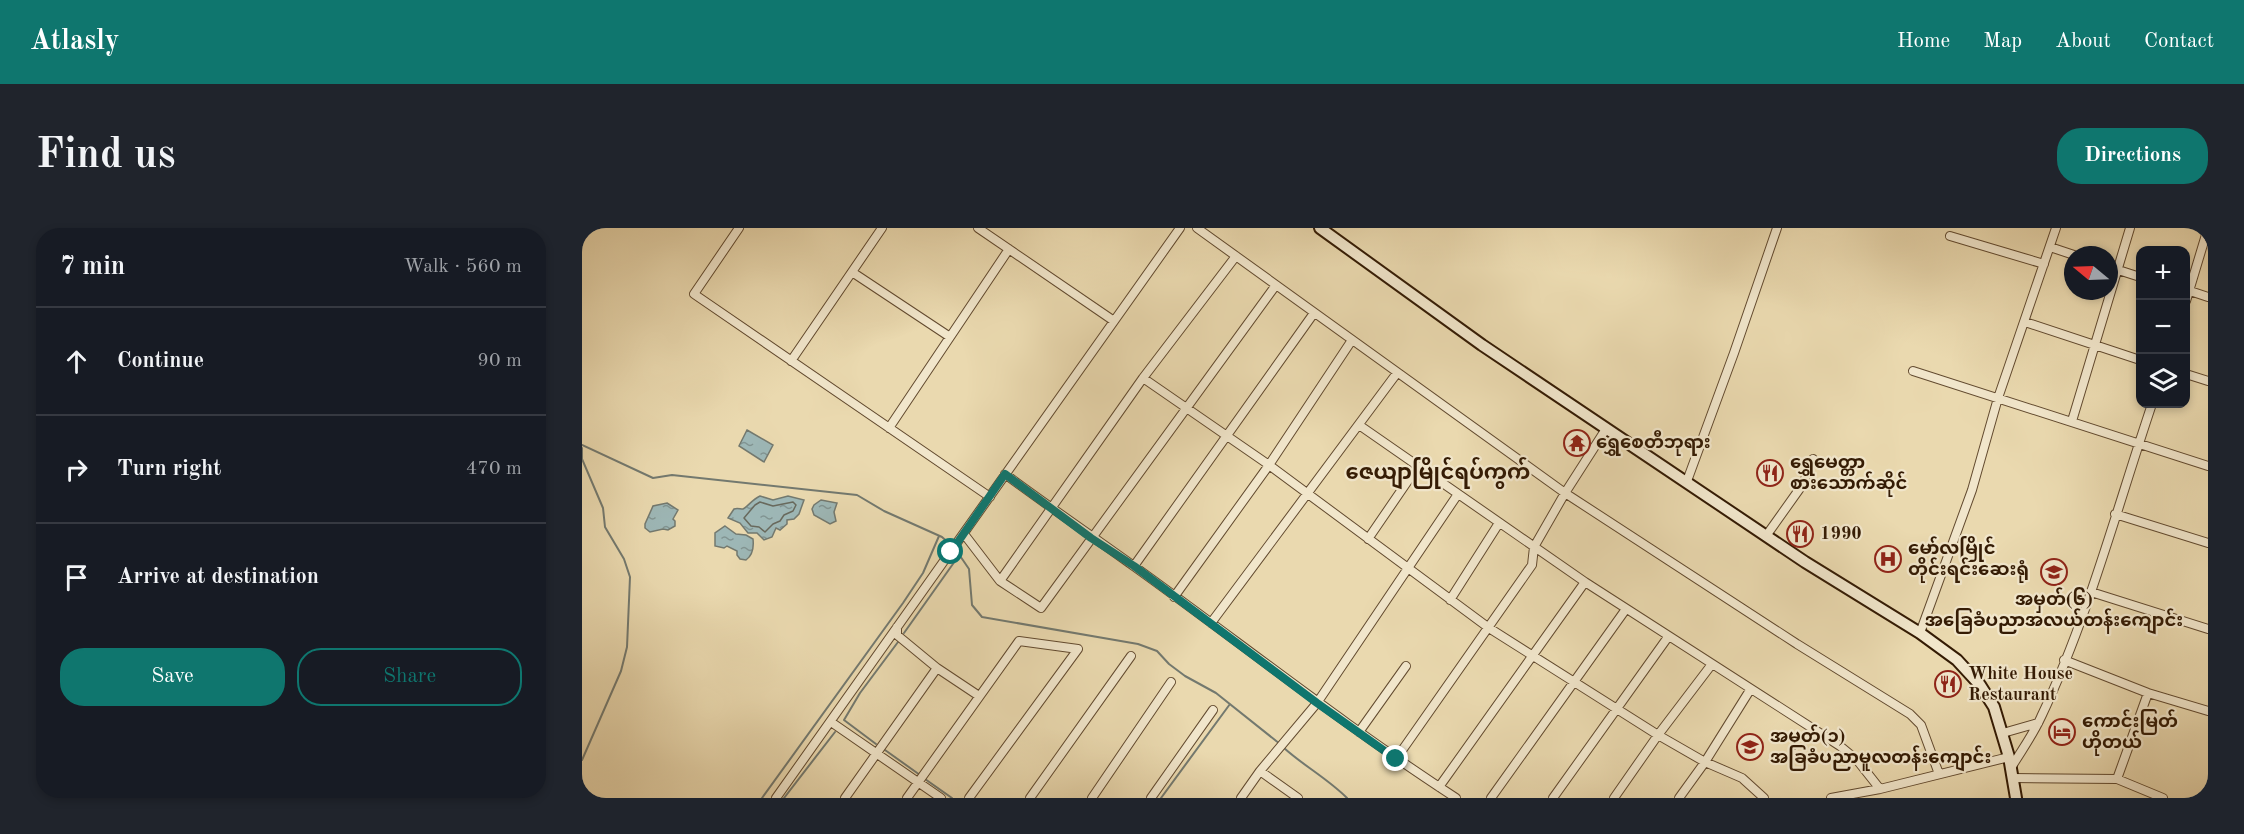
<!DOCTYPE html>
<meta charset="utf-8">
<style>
body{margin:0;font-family:"Old Standard TT","Noto Sans Myanmar",serif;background:#20242c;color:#f1f3f6}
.controls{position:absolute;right:18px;top:18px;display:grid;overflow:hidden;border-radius:12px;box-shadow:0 3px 9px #0003}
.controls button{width:54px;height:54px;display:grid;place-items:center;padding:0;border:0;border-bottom:2px solid #363941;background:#171b24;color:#f1f3f6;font:30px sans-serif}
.compass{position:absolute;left:1482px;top:18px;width:54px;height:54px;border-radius:50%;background:#171b24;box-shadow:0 3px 9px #0003;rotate:289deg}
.stop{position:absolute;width:18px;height:18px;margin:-14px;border:4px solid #0f766e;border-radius:50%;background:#fff}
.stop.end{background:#0f766e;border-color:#fff;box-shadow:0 2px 6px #0008}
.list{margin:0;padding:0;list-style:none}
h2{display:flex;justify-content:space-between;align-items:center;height:78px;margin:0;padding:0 24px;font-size:26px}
h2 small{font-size:20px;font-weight:400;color:#9ea1a6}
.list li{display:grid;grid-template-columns:39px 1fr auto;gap:18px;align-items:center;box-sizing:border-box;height:108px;padding:0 24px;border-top:2px solid #363941}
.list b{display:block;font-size:22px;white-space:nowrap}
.list em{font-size:20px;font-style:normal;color:#9ea1a6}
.actions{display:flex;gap:12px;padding:18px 24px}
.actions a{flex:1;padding:14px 0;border:2px solid #0f766e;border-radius:24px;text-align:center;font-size:21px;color:#0f766e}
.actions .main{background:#0f766e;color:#fff}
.icon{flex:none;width:33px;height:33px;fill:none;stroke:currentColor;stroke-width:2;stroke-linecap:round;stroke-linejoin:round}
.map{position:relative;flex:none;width:1626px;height:570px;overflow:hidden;border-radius:24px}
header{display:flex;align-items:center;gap:36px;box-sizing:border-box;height:84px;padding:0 30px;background:#0f766e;color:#fff}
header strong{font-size:28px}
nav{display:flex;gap:33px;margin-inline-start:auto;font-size:21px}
.intro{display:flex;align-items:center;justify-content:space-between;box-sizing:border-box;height:144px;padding:0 36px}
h1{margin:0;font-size:42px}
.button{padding:15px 27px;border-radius:24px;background:#0f766e;color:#fff;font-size:21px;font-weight:700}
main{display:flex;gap:36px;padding:0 36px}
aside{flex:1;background:#171b24;border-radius:24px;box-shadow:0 3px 9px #0003}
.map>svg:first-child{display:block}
.water{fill:url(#water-ripples);stroke:#73796f;stroke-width:1.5}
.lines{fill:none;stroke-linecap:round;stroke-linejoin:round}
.shore{stroke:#68695d;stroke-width:1.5}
.stream{stroke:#73796f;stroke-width:2}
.minor-casing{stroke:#624a2f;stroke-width:10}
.secondary-casing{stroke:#341b04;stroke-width:14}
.minor{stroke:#f1e6cb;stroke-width:8}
.secondary{stroke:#f1e6cb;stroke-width:10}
.route{stroke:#0f766e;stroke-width:8}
.labels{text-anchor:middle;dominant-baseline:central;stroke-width:4.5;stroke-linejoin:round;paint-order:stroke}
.poi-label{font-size:18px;font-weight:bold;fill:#341b04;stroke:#f1e6cb;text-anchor:start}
.quarter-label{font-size:21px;font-weight:bold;fill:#341b04;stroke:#f1e6cb}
</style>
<header>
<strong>Atlasly</strong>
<nav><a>Home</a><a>Map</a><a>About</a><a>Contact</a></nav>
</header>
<div class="intro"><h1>Find us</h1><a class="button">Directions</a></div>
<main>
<aside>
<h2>7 min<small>Walk · 560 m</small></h2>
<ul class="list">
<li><svg class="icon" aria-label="ahead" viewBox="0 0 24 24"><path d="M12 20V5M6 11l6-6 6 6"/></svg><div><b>Continue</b></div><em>90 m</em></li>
<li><svg class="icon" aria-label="right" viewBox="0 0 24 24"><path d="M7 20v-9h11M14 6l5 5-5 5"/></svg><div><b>Turn right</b></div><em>470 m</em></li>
<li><svg class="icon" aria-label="arrive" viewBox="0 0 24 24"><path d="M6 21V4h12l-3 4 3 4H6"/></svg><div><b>Arrive at destination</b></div></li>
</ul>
<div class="actions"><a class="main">Save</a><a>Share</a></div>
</aside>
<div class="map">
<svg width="1626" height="570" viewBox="0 0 1626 570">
<defs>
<pattern id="water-ripples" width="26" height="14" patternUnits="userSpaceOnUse" patternTransform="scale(1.5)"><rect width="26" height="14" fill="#9db7b6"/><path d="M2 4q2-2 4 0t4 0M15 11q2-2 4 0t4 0" fill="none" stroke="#819492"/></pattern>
</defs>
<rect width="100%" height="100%" fill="#ead9af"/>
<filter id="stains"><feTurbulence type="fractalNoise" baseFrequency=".00333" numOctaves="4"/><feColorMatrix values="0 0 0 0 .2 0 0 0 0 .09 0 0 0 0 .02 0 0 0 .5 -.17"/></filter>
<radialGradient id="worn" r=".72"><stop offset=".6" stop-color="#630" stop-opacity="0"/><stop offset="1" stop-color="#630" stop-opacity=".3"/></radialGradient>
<path class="water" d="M165,202L191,217L182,234L157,218Z
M178,268L191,272L206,268L222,272L217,286L212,291L205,292V296L198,302L194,300L190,309L182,312L175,305H166L158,295L146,290L152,281C155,280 158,281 161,281C164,280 171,271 178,268Z
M239,272L255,275L252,284L254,293L248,296L232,287L230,281L232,277Z
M85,275L96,282L91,291L93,293V298L86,302L81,301L68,304L63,300V296L71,278Z
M143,298L154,306L164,307L171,311C172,320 171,327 164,332L158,331L155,327V323L145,318L142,320L133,318V305Z"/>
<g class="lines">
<path class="shore" d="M178,274L191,278L211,274L214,277L211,283L202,287L198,293L191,296L183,304L177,299L169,298L162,290L173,277Z"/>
<path class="stream" d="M0,217L71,250L90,247L275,267L302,283L360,309L370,318
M0,220V231L21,280L23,299L42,331L48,349L45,419L39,443L0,532
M374,322L387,341L390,377L400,389L556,416L575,423L587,436L603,448L634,465L698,516
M322,405L378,326
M294,516L262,492L278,465L316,414
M702,520C722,538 746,551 765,570
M303,522L338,547
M343,551L370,570
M180,570L321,375L341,345L357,308
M202,570L253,504
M579,570L648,476"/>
<defs>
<path id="minor" d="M157,0L112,66L408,269
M396,0L532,93
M615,0L983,265L1215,416L1328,486L1339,497L1357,546
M1368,8L1462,36
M1468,19L1492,27
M1527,39L1558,49
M270,44L368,109
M1605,62L1626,69
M1604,73L1626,0
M1443,94L1558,132
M209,133L300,0
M1331,143L1626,238
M1604,146L1626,153
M561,150L687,237L907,400L1076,507L1123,534L1160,550L1182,570
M1490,193L1548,0
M777,197L1003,354L1258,518L1275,532L1298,561
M307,200L427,21
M423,246C466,278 510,308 553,339C660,416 763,498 874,570
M1105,253L1152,125L1195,0
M1533,286L1626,315
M382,306L418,353L459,380L694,57
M1184,308L1221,256L1231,231
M786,311L836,238
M552,338L732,85
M418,353L561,150L654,28
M1509,364L1626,401
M592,369L687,237L770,112
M868,372L917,295
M629,395L815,145
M315,399V407L355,440L397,468
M1338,405L1390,262L1416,170L1474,0
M1482,432L1566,465L1626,483
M249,494L359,570
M777,504L824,438
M1421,505L1456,495
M814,531L950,337L952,319L983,265L1024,201
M1429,540C1439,523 1451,507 1459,489C1506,390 1535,280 1570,176
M678,543L716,570
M1430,550L1535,551L1581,570
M1535,551L1566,465
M857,559L1003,354
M194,570L598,0
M263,570L355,440
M325,570L437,413L496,421L387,570
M448,570L549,428
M510,570L589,454
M569,570L631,482
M659,570L678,543L735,475L876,266
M909,570L1044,381
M971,570L1086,409
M1032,570L1076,507L1130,436
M1097,570L1123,534L1168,462
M1249,570L1298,561L1427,529"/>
<path id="secondary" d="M738,0L900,117L1223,334L1338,405L1375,432L1398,457L1412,479L1427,529L1434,570"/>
</defs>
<use href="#minor" class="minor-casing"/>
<use href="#secondary" class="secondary-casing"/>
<use href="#minor" class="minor"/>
<use href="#secondary" class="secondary"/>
</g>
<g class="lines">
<path class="route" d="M369,324L423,246L509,310L552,338L735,475L814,531"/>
</g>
<defs>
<symbol id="temple-ring" viewBox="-11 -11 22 22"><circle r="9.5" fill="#f1e6cb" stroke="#8f2418" stroke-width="1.5"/><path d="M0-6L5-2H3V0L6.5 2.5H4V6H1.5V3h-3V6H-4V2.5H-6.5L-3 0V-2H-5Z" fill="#8f2418"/></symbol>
<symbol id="restaurant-ring" viewBox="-11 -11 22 22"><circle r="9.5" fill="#f1e6cb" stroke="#8f2418" stroke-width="1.5"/><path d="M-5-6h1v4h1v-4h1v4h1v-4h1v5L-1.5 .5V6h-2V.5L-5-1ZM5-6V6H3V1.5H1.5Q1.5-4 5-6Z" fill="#8f2418"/></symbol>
<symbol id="hospital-ring" viewBox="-11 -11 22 22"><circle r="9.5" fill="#f1e6cb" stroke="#8f2418" stroke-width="1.5"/><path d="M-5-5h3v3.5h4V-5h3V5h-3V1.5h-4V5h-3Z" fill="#8f2418"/></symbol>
<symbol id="school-ring" viewBox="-11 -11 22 22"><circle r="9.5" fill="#f1e6cb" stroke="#8f2418" stroke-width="1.5"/><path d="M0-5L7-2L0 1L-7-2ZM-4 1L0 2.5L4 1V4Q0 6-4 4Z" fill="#8f2418"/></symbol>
<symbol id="hotel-ring" viewBox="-11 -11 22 22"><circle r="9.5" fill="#f1e6cb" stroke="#8f2418" stroke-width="1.5"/><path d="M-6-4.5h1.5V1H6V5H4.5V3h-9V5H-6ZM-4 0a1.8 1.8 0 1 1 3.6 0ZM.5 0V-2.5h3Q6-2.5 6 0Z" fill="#8f2418"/></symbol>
</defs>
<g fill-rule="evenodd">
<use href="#temple-ring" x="980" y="200" width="30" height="30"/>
<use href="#restaurant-ring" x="1173" y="230" width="30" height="30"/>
<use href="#restaurant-ring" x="1203" y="291" width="30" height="30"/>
<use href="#hospital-ring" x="1291" y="316" width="30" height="30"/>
<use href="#school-ring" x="1457" y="329" width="30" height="30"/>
<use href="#restaurant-ring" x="1351" y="441" width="30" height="30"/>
<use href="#hotel-ring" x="1465" y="489" width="30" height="30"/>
<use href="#school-ring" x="1153" y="504" width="30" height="30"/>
</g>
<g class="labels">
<g class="poi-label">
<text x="1014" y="215">ရွှေစေတီဘုရား</text>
<text x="1208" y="235">ရွှေမေတ္တာ<tspan x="1208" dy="21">စားသောက်ဆိုင်</tspan></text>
<text x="1238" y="306">1990</text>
<text x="1326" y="321">မော်လမြိုင်<tspan x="1326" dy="21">တိုင်းရင်းဆေးရုံ</tspan></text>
<text x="1472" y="372" text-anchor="middle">အမှတ်(၆)<tspan x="1472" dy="21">အခြေခံပညာအလယ်တန်းကျောင်း</tspan></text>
<text x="1386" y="446">White House<tspan x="1386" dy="21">Restaurant</tspan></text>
<text x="1500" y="494">ကောင်းမြတ်<tspan x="1500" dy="21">ဟိုတယ်</tspan></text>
<text x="1188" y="509">အမှတ်(၁)<tspan x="1188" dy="21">အခြခံပညာမူလတန်းကျောင်း</tspan></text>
</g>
<g class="quarter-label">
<text x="856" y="245">ဇေယျာမြိုင်ရပ်ကွက်</text>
</g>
</g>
<rect width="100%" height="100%" filter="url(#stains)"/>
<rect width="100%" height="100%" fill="url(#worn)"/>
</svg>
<div class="controls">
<button>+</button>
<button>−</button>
<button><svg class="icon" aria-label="layers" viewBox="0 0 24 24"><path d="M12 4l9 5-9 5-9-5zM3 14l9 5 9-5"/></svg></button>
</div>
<svg class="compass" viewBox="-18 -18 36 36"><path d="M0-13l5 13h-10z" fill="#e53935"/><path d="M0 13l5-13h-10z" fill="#9ea1a6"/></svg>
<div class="stop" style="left:369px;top:324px"></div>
<div class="stop end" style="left:814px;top:531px"></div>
</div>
</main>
